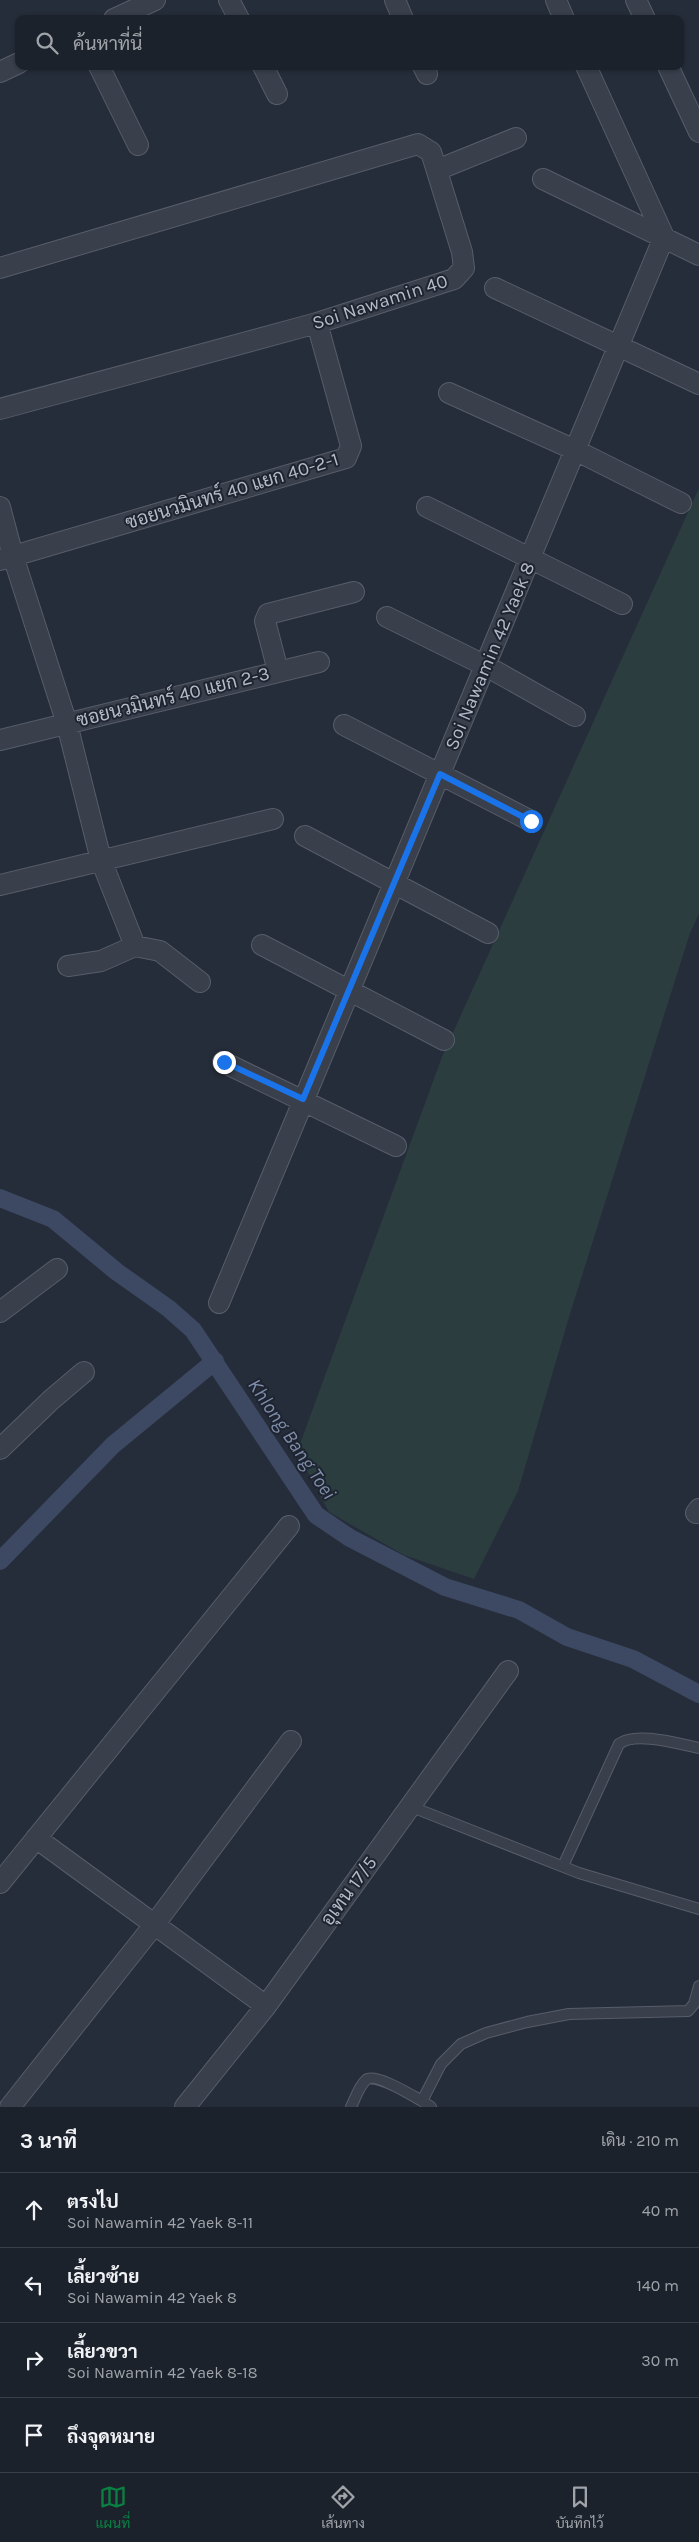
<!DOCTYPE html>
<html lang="th">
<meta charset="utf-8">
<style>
body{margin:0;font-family:Karla,Sarabun,sans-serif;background:#252a34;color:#f1f3f6}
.stop{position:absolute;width:15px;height:15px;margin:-11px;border:4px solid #1a73e8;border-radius:50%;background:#fff}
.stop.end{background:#1a73e8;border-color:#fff;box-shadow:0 1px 5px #0008}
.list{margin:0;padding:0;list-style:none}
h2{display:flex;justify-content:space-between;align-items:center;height:65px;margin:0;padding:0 20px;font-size:21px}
h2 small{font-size:16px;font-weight:400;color:#a0a4a9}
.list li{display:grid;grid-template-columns:32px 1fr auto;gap:15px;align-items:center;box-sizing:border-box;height:75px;padding:0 20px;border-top:1px solid #3a3f48}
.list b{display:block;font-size:19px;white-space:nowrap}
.list p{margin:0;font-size:16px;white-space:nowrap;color:#a0a4a9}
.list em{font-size:16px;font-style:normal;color:#a0a4a9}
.icon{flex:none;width:28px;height:28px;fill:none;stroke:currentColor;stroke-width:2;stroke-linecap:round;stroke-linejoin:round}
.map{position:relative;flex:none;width:699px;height:2107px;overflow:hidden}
.search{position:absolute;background:#1c222c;box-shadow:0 1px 4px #0004;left:15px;right:15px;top:15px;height:55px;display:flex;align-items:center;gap:12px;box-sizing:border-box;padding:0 18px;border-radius:10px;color:#a0a4a9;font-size:19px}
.sheet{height:365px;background:#1c222c}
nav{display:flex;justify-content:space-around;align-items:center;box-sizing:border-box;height:70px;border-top:1px solid #3a3f48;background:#1c222c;font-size:14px;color:#a0a4a9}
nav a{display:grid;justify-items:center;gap:2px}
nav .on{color:#0b8043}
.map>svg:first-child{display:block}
.green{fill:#2b3d3f}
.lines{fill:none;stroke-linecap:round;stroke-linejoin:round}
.canal{stroke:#3d4962;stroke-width:18}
.lane-casing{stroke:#575d69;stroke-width:12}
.street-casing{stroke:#575d69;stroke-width:22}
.lane{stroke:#393f4b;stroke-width:10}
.street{stroke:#393f4b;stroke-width:20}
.route{stroke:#1a73e8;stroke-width:6}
.labels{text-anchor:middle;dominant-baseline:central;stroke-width:4;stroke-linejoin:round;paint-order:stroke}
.street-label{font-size:19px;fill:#b5bac6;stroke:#1e2430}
.water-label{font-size:20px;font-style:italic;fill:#7f8eab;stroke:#1e2430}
</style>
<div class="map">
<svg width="699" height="2107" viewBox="0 0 699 2107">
<rect width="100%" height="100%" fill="#262d3a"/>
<path class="green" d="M699,488V914L690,933L569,1317L518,1491L474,1579L404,1555L329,1512L297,1452L442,1057Z"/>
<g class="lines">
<path class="canal" d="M0,1198L53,1219L117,1272L168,1308L193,1330L316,1515L350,1538L445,1587L519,1610L567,1637L633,1659L699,1694
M0,1561L113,1445L215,1361"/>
<defs>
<path id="lane" d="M412,1807L579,1873L699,1909
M563,1866L619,1744C635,1731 679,1744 699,1748
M351,2107C355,2099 359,2086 366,2080C374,2072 413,2096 422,2101
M431,2107L422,2101L441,2064L461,2044L486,2033L527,2022L569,2014L688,2011L694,2004L699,1986"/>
<path id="street" d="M229,0L239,19
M395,0L403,19
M556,0L564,19
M636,0L645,19
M114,19L155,0
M99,66L138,145
M263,66L277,94
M423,66L427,74
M668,66L699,132
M0,72L19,63
M437,170L516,138
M543,179L699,255
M0,268L418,144L431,152L462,252L464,268L454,279L317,323L0,409
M495,288L699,384
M449,393L575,450L681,503
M0,507L13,556L67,724L101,860L135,946
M427,507L622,604
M0,560L346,458L351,446L317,323
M387,617L486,666L575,716
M278,671L265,621L268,614L354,592
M344,725L531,821
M0,740L319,662
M305,836L488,933
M0,885L273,819
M262,945L444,1040
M68,966L101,961L135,946L160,951L200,982
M223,1062L396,1146
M219,1303L664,237L586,66
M0,1312L57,1269
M0,1449L51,1400L84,1372
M696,1513L699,1509
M36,1838L266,2006
M0,1883L289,1526
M10,2107L154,1925L291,1741
M185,2107L266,2006L508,1671"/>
</defs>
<use href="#lane" class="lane-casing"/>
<use href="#street" class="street-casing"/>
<use href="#lane" class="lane"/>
<use href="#street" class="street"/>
</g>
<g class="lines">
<path class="route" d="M224,1062L303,1099L440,774L531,821"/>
</g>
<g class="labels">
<g class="street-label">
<text transform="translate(380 302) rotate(-18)">Soi Nawamin 40</text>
<text transform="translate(232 491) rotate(-17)">ซอยนวมินทร์ 40 แยก 40-2-1</text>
<text transform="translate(490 656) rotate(-67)">Soi Nawamin 42 Yaek 8</text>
<text transform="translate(173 697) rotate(-14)">ซอยนวมินทร์ 40 แยก 2-3</text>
<text transform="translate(349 1891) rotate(-54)">อุเทน 17/5</text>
</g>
<g class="water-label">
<text transform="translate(292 1439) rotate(56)">Khlong Bang Toei</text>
</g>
</g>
</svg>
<div class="stop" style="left:531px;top:821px"></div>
<div class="stop end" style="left:224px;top:1062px"></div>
<div class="search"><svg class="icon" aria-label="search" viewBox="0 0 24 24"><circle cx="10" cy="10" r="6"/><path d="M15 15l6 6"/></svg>ค้นหาที่นี่</div>
</div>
<section class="sheet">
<h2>3 นาที<small>เดิน · 210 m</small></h2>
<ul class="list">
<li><svg class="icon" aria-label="ahead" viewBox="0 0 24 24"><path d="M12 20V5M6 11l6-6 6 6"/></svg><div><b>ตรงไป</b><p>Soi Nawamin 42 Yaek 8-11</p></div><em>40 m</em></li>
<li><svg class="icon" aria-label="left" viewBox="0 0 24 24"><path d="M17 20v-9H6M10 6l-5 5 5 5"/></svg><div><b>เลี้ยวซ้าย</b><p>Soi Nawamin 42 Yaek 8</p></div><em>140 m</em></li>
<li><svg class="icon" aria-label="right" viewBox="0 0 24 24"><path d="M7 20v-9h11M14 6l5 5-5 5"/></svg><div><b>เลี้ยวขวา</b><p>Soi Nawamin 42 Yaek 8-18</p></div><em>30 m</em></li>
<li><svg class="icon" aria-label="arrive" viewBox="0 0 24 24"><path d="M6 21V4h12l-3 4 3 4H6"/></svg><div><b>ถึงจุดหมาย</b></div></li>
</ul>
</section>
<nav>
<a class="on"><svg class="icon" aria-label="map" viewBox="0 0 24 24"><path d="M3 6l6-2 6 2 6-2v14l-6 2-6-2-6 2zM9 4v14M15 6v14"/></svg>แผนที่</a>
<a><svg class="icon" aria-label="directions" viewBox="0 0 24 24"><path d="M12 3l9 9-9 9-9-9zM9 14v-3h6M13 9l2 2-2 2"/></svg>เส้นทาง</a>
<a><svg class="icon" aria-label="saved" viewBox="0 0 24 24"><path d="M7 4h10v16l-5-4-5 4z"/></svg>บันทึกไว้</a>
</nav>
